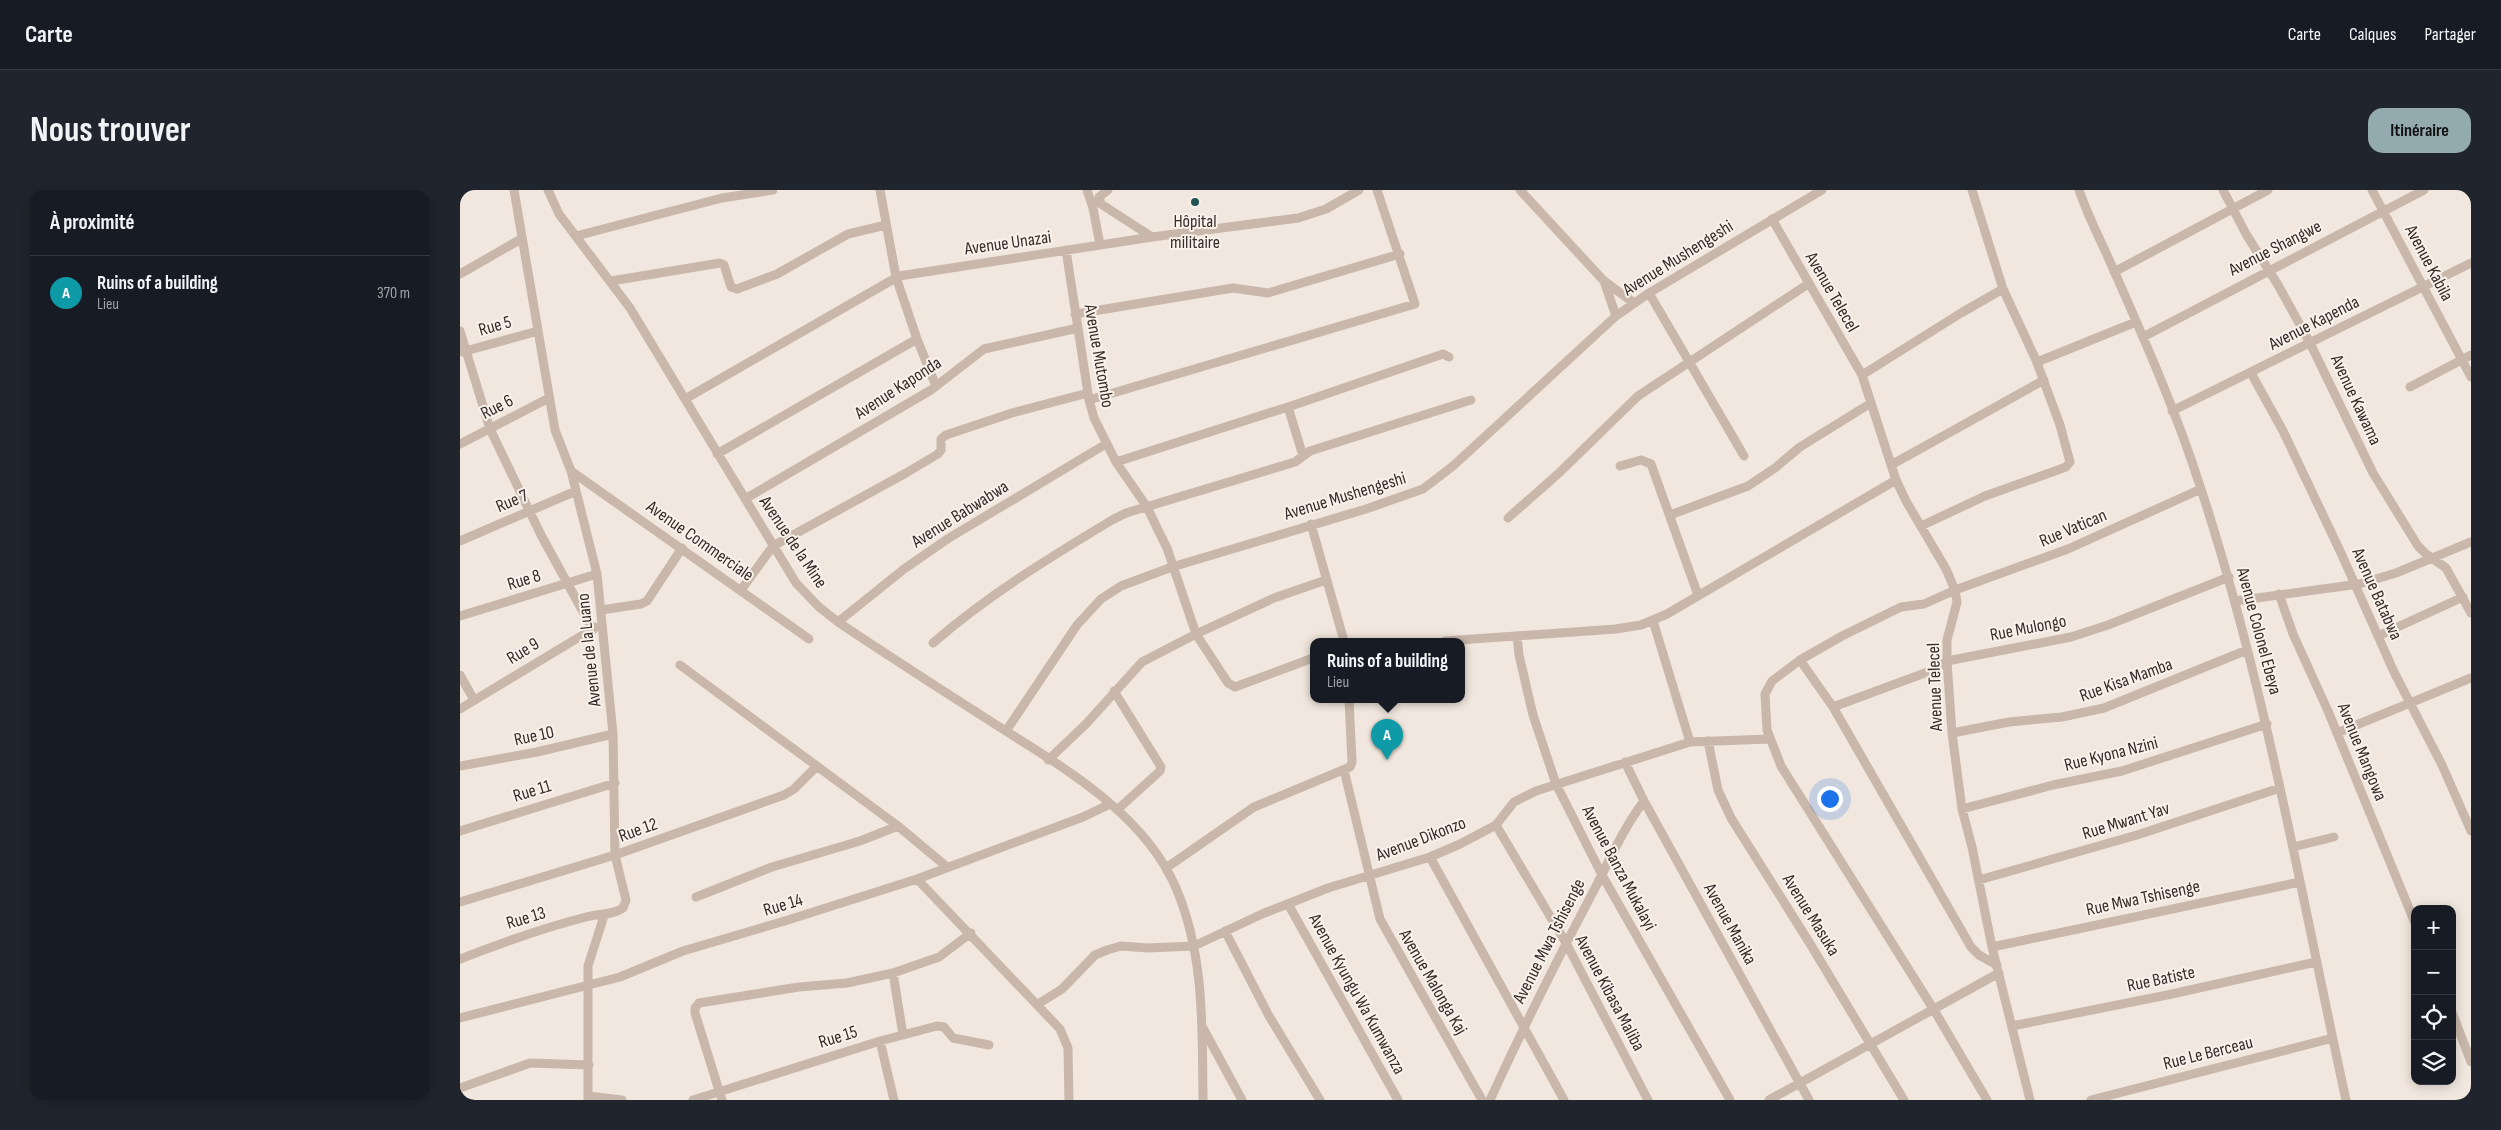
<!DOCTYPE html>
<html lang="fr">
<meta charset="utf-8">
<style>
body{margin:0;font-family:"Sofia Sans Condensed",sans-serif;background:#20242c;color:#f1f3f6}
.controls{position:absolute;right:15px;bottom:15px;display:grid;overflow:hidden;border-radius:10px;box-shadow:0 2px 12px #0003}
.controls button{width:45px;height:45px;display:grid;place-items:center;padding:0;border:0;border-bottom:1px solid #363941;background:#171b24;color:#f1f3f6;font:25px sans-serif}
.you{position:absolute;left:1369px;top:608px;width:18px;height:18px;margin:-12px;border:4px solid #fff;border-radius:50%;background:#1a73e8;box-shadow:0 0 0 8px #1a73e833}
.badge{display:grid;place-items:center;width:32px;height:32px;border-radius:50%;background:#93abae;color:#fff;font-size:16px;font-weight:700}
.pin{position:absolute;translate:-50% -41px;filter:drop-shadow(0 1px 2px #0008)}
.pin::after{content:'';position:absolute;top:26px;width:18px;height:15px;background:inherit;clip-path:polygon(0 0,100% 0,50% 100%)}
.popup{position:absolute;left:850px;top:448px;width:155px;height:65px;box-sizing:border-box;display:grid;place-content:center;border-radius:10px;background:#171b24;filter:drop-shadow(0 1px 4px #0005);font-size:16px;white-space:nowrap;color:#9ea1a6}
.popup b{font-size:19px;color:#f1f3f6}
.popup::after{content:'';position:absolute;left:50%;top:100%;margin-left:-10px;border:10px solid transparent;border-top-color:#171b24}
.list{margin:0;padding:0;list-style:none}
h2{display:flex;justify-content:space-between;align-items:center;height:65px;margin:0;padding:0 20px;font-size:21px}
h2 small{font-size:16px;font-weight:400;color:#9ea1a6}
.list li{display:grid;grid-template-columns:32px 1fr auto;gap:15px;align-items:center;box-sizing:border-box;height:75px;padding:0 20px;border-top:1px solid #363941}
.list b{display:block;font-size:19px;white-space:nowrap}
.list p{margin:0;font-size:16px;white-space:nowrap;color:#9ea1a6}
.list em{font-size:16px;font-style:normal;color:#9ea1a6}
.icon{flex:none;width:28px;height:28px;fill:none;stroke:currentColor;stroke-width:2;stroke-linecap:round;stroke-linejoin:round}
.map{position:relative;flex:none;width:2011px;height:910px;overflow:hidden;border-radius:15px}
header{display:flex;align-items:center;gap:30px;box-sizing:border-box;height:70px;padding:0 25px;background:#171b24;border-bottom:1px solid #363941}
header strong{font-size:24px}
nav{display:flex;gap:28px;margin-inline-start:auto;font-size:18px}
.intro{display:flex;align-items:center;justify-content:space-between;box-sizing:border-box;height:120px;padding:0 30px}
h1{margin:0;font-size:35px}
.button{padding:12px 22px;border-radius:15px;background:#93abae;color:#111;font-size:18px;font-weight:700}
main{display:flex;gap:30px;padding:0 30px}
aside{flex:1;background:#171b24;border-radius:15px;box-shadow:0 2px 12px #0003}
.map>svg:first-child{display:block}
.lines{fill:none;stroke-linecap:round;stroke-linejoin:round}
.minor{stroke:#c8b7aa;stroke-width:9}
.poi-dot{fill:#215355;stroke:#f9f1ea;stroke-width:2}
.labels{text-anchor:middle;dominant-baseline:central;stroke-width:4;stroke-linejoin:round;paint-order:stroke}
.poi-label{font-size:18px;fill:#362d29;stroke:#f9f1ea}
.street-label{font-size:18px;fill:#362d29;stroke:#f9f1ea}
</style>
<header>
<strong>Carte</strong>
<nav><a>Carte</a><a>Calques</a><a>Partager</a></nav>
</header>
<div class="intro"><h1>Nous trouver</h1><a class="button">Itinéraire</a></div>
<main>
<aside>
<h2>À proximité<small></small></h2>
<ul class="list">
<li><span class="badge" style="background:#0f9aa8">A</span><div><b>Ruins of a building</b><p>Lieu</p></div><em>370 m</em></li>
</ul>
</aside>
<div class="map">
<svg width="2011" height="910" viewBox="0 0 2011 910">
<rect width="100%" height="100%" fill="#f1e7de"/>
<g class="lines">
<path class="minor" d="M88,0L99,24L170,118L336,393L359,417L378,432C427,465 477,497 527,529C595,573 682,619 716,698C745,766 742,838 743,910
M420,0L436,87L457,149L476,196
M627,0L633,18L640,55
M648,0L639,7L641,14L692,47
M1060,0L1144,91L1174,113
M1619,0C1629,29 1643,55 1655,83C1686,153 1717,224 1740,296C1806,497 1841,705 1886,910
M1763,0L1786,44L1818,95L1850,153L1913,283L1958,356L1966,364L1986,378L2011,423
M1912,0L2011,187
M1312,29L1402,185L1436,290L1446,311L1486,379L1495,400L1497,412L1487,450V471L1492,543L1502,619L1512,657L1532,757L1570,910
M116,46L262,8L313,0
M606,60L629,210L634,228L656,272L687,317L698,340L707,358L736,444L768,493L775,497L853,468
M1654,82L1808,0
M0,84L61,49
M151,91L260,73L264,75L271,97L277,99L317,84L388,44L426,35
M1144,91L1156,126
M1189,103L1284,266
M615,124L773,98L808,103L940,64
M0,141L30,239L81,345L133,440
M1683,147L1964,0
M2,162L78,141
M1577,172L1676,132
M1791,183L1823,241L1881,363L1934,482L1982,575L2011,641
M1402,185L1501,123L1543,99
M1950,197L2011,165
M225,209L439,86L692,47L838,28L866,19L899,0
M629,210L955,114L917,0
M828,217L843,266
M1712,221L2011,73
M0,254L89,208
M257,264L457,149
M656,272L831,216L983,164L989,167
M1431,275L1584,190
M1160,276L1181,270L1191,274L1238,405
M111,281L349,449
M285,309L471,200L524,159L618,138
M1210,325L1288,296L1315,278L1340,257L1411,213
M1048,328L1099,283L1178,206L1348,94
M851,334L884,451
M1461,336L1525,306L1606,277L1610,272L1600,235L1576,170L1543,99L1512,0
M0,351L116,301
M281,400L313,356L446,283L478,264L481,260V249L486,245L552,223L628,203
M1819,404L1833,444L1868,521L1955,733
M1775,411L1899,394L1936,383L2011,352
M141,420L181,414L187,411L222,358
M0,426L137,384
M1193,431L1230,552
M378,432L444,379L489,348L646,254
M1057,446L1059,465L1073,525L1096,594L1142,685L1270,910
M1918,446L2003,407
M985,451L1156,439L1181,435L1207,424L1436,290
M473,453C528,405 589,368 652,330L666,323L835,272L850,261L1011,210
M1340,470L1373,517L1511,757L1519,765L1537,775
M220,475L438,636L487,677
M0,485L14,510
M654,501L701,577L700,581L657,620
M1373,517L1473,480L1487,471L1611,447L1648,435L1769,387
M0,519L136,437
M546,541L617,435L641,409L661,396L712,377L906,319L963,299L993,276L1156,126L1189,103L1362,0
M1492,543L1549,532L1602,527L1644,518L1787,460
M1877,543L2011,488
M1248,551L1258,600L1271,628L1349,752L1444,910
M588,570L626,534L682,472L736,444L814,408L866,390
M1165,572L1184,611L1349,910
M0,576L77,562L153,544
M884,580L920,729L1022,910
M1502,619L1593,595L1662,581L1807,534
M1036,635L1106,753L1188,910
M0,641L155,593
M1833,657L1874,647
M970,667L1104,910
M706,678L794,617L890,577L892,572L889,509
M457,689L600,839L608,858L609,910
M1519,690L1677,645L1820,598
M236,707L312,677L400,651L438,636
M0,712L155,665L324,605L334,599L356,577
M828,714L938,910
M765,741L809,826L860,910
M1532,757L1840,692
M0,769C41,753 83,738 126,727C139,723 151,726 163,718L166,710L155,665L153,544L137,384L111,281L95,240L54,0
M433,783L443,845
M578,814L602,799L635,765L647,760L661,756L688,758L734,756L802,724L868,698L970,667L1000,654L1036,635L1054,612L1076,601L1230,552L1309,549
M1992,822L2011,872
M0,828L160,787L223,761L328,730L457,689L623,627L650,614
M1552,836L1712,804L1856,772
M743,838L782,910
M420,851L434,910
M0,898L70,873L129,875
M128,906L162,910
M128,910V776L144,726
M233,910L420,851L477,836L484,837L493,848L529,855
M262,910L235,823V818L239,813L339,797L387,793L433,783L479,767L511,743
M1030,910C1062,840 1096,772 1132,704C1149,672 1162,640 1184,611
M1309,910L1539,783
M1527,910L1474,820L1321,576L1307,540L1305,504L1312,491L1340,470L1382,446L1441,417L1464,414L1495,400L1608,359L1741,299
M1631,910L1873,848"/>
</g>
<circle class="poi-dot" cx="735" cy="12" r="5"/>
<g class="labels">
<g class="poi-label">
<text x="735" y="31">Hôpital<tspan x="735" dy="21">militaire</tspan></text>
</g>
<g class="street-label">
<text transform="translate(548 53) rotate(-8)">Avenue Unazai</text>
<text transform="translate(1815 58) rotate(-27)">Avenue Shangwe</text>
<text transform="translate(1218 68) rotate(-32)">Avenue Mushengeshi</text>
<text transform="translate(1969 73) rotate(62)">Avenue Kabila</text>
<text transform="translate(1372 102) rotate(60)">Avenue Telecel</text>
<text transform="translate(1854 133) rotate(-27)">Avenue Kapenda</text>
<text transform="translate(35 136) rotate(-16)">Rue 5</text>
<text transform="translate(639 166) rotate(80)">Avenue Mutombo</text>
<text transform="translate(438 198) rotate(-33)">Avenue Kaponda</text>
<text transform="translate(1896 210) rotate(65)">Avenue Kawama</text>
<text transform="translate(37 217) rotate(-27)">Rue 6</text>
<text transform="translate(885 306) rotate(-17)">Avenue Mushengeshi</text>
<text transform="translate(52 311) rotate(-23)">Rue 7</text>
<text transform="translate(500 324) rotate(-32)">Avenue Babwabwa</text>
<text transform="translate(1613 338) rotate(-23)">Rue Vatican</text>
<text transform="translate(240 351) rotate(35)">Avenue Commerciale</text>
<text transform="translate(333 352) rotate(56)">Avenue de la Mine</text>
<text transform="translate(64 390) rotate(-17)">Rue 8</text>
<text transform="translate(1917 404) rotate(66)">Avenue Batabwa</text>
<text transform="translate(1568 438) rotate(-11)">Rue Mulongo</text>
<text transform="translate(1799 441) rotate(75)">Avenue Colonel Ebeya</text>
<text transform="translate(129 460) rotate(-96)">Avenue de la Luano</text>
<text transform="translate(63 461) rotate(-31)">Rue 9</text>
<text transform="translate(1666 490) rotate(-20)">Rue Kisa Mamba</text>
<text transform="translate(1475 497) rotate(-92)">Avenue Telecel</text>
<text transform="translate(74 546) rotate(-12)">Rue 10</text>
<text transform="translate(1902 562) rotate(68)">Avenue Mangowa</text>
<text transform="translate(1651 564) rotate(-14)">Rue Kyona Nzini</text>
<text transform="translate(72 601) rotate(-17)">Rue 11</text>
<text transform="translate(1666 631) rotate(-17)">Rue Mwant Yav</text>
<text transform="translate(178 640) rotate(-20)">Rue 12</text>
<text transform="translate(961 649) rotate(-21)">Avenue Dikonzo</text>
<text transform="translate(1159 678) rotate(62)">Avenue Banza Mukalayi</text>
<text transform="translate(1683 708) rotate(-12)">Rue Mwa Tshisenge</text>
<text transform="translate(323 715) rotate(-17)">Rue 14</text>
<text transform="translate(1351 725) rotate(58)">Avenue Masuka</text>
<text transform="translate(66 728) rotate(-17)">Rue 13</text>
<text transform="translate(1270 734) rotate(61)">Avenue Manika</text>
<text transform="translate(1089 751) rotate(-63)">Avenue Mwa Tshisenge</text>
<text transform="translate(1701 789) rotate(-12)">Rue Batiste</text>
<text transform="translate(973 792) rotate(60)">Avenue Malonga Kaj</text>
<text transform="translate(1150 803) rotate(62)">Avenue Kibasa Maliba</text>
<text transform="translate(897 804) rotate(61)">Avenue Kyungu Wa Kumwanza</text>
<text transform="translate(378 847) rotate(-17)">Rue 15</text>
<text transform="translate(1748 863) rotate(-14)">Rue Le Berceau</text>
</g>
</g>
</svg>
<div class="controls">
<button>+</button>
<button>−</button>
<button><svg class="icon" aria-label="locate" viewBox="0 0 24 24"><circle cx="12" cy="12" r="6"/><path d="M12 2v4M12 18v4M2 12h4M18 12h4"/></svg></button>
<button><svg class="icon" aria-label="layers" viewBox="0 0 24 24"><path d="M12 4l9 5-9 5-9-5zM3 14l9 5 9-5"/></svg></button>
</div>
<div class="you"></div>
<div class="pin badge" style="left:927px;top:570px;background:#0f9aa8">A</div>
<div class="popup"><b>Ruins of a building</b>Lieu</div>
</div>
</main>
